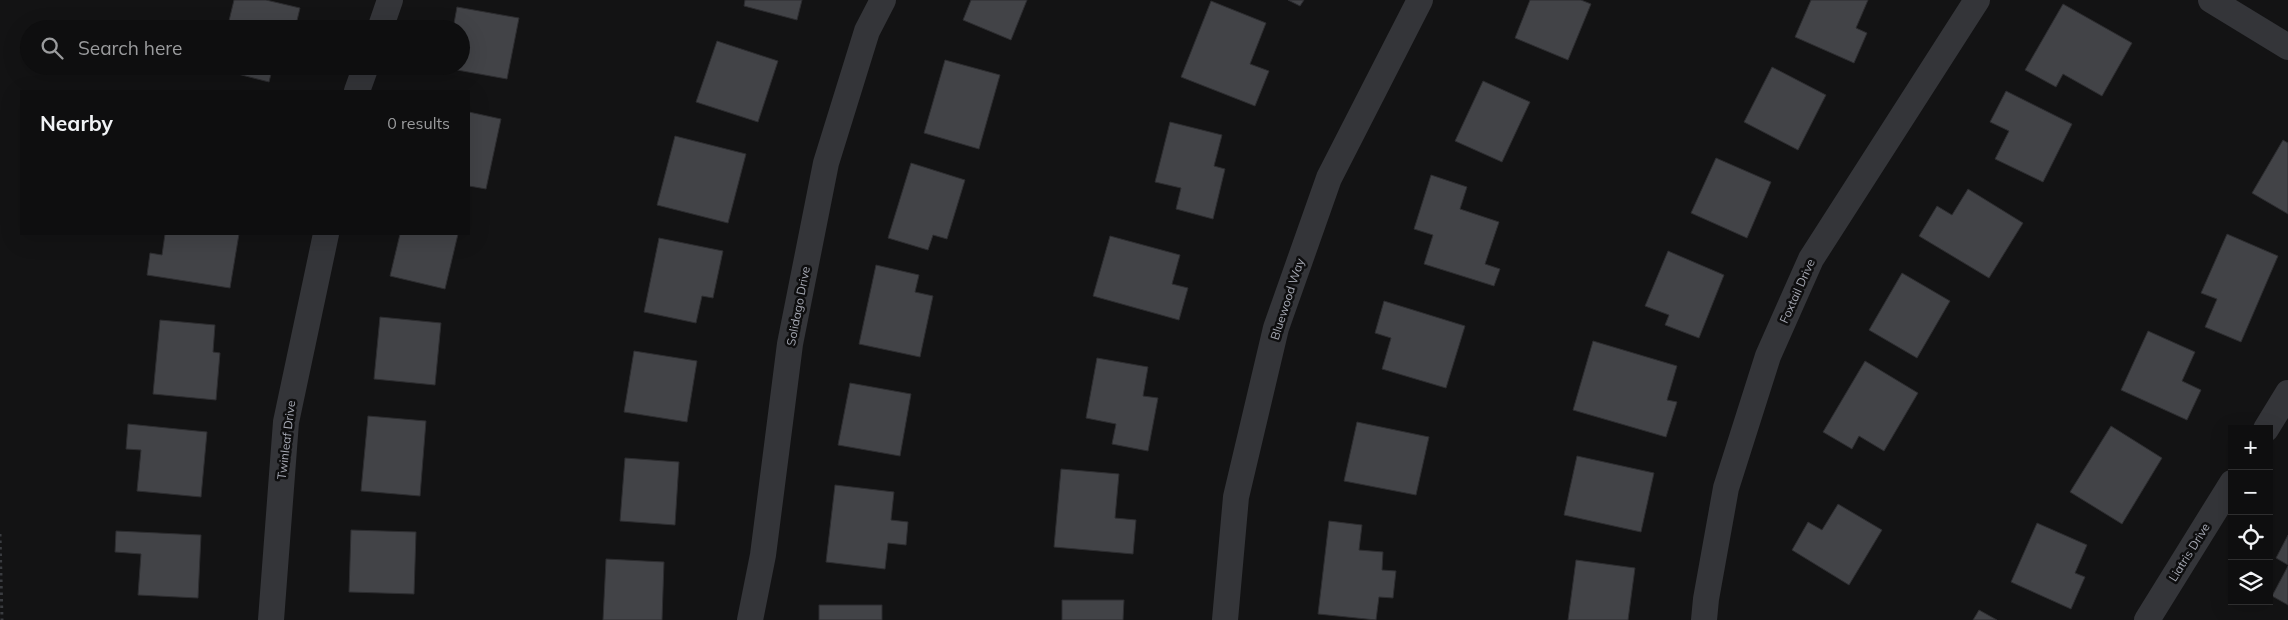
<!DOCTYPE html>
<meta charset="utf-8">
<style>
body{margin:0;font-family:Mulish,sans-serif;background:#1c1c1d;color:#f1f3f6}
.controls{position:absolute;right:15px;bottom:15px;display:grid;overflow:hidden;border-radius:0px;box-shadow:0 5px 20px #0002}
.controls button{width:45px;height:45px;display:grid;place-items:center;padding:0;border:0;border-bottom:1px solid #2e2e2f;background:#0e0e0f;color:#f1f3f6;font:25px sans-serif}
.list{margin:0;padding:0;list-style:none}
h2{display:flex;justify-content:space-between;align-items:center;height:65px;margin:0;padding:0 20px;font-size:21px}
h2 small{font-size:16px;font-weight:400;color:#9b9c9e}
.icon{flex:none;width:28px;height:28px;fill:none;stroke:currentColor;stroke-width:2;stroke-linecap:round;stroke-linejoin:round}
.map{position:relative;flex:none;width:2288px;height:620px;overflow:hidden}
.search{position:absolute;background:#0e0e0f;box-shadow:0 5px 20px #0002;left:20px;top:20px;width:450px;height:55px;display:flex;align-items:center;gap:12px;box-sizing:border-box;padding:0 18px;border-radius:28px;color:#9b9c9e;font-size:19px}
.panel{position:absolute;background:#0e0e0f;box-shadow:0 5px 20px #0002;left:20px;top:90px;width:450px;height:145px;border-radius:0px}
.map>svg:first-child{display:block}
.building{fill:#424347;stroke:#2d2d30}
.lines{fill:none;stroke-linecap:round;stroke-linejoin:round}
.path{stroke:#3a3c40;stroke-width:3;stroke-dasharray:2.5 4;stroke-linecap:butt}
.minor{stroke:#343539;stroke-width:26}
.labels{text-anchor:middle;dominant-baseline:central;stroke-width:5;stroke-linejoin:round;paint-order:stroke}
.street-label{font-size:12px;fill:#a6a9b4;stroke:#0e0e0f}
</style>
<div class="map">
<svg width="2288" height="620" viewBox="0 0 2288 620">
<rect width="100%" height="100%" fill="#131314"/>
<path class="building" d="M234,0H266L300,8L295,29H227Z
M745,0H802L797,20L744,6Z
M971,0H1027L1011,40L963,20Z
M1288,0H1304L1300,6Z
M1530,0H1581L1591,4L1568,60L1515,38Z
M1811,0H1868L1856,28L1867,33L1854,63L1795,37Z
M1211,1L1266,23L1250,64L1269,71L1255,106L1181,77Z
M2063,4L2132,43L2102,96L2063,74L2056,87L2025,70Z
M457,7L519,18L507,79L446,68L461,66V29H453Z
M717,41L778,61L758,122L696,102Z
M945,60L1000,75L979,149L924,133Z
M218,66H273L269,82L218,69Z
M1772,67L1826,95L1798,150L1744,122Z
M1483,81L1530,102L1502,162L1455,141Z
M2006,91L2072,124L2043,182L1995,159L2009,131L1990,122Z
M469,112L501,119L486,189L469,186Z
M1170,122L1222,135L1214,166L1225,169L1213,219L1176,209L1181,188L1155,182Z
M675,136L746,154L728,223L657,205Z
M2283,140L2288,143V214L2252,193Z
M1716,158L1771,182L1747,238L1691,213Z
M911,163L965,180L947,239L933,235L928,250L888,238Z
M1431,175L1467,187L1460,209L1499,222L1485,264L1500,269L1494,286L1424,264L1433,235L1414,229Z
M1968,189L2023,223L1989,278L1919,236L1937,206L1952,215Z
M165,234H239L230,288L147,275L150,253L162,255Z
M400,234H458L445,289L390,276Z
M2227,234L2278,256L2241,342L2205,327L2217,299L2201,293Z
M1110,236L1180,255L1172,284L1188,288L1179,320L1093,296Z
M659,238L723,251L713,298L702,296L696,323L644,312Z
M1668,251L1724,275L1699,338L1665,325L1669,315L1645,306Z
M876,265L919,275L915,292L933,296L920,357L859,344Z
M1902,273L1950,301L1917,358L1869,330Z
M1384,301L1465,326L1446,388L1382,369L1391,338L1375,333Z
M380,317L441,323L435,385L374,379Z
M160,320L215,325L213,352L220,353L216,400L153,394Z
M2148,331L2195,352L2182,381L2201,390L2187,420L2121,390Z
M1593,341L1677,366L1667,400L1677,402L1666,437L1573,410Z
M634,351L697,361L687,422L624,412Z
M1097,358L1148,367L1143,396L1158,398L1148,451L1112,444L1116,424L1086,418Z
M1865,361L1918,393L1884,451L1859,436L1852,449L1823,432Z
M850,383L911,394L900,456L838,445Z
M368,416L426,421L420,496L361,491Z
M1357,422L1429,437L1416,495L1344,481Z
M128,424L207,432L201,497L137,491L141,450L126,449Z
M2111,426L2162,458L2122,524L2070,492Z
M1577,456L1654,473L1641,532L1564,515Z
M625,458L679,462L675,525L620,521Z
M1061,469L1119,474L1115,518L1136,520L1133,554L1054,547Z
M835,485L894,492L891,520L908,522L906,545L888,543L885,569L826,562Z
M1838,504L1882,530L1849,585L1792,550L1808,522L1822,530Z
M1329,521L1362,525L1359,550L1383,552L1382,570L1396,571L1393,598L1379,597L1376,620L1318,614Z
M2037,523L2087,545L2075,573L2085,577L2071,609L2011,582Z
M351,530L416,532L414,594L349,592Z
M116,531L201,535L198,598L138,595L141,554L115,552Z
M2288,535V565L2276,558Z
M606,559L664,562L662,620H603Z
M1576,560L1635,568L1628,620H1568Z
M2288,566V605L2272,596Z
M1062,600H1124L1123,620H1062Z
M819,605H882V620H819Z
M1979,610L1997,620H1973Z"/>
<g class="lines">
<path class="path" d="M0,534L2,620"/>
<path class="minor" d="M2211,0L2288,47
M380,29L390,0
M357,91L366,66
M2266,429L2288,393
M271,620L286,422L326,234
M750,620L763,555L790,344L826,163L867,31L883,0
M1225,620L1236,497L1276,328L1329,178L1420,0
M1704,620L1706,599L1726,488L1768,356L1811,259L1977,0
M2147,620L2232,483"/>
</g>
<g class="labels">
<g class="street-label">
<text transform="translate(1797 291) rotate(-66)">Foxtail Drive</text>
<text transform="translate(1287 299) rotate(-72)">Bluewood Way</text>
<text transform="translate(798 306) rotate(-79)">Solidago Drive</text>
<text transform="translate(286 440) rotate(-83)">Twinleaf Drive</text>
<text transform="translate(2189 552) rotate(-58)">Liatris Drive</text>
</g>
</g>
</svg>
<div class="controls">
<button>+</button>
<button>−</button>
<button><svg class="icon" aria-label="locate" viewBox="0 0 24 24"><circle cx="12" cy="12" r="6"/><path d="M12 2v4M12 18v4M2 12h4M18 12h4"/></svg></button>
<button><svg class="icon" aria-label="layers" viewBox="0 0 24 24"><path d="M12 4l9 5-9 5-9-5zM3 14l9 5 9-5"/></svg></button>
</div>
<div class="search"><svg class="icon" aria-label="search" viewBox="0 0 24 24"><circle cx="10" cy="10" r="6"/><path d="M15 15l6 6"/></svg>Search here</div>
<section class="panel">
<h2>Nearby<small>0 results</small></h2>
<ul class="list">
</ul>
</section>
</div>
